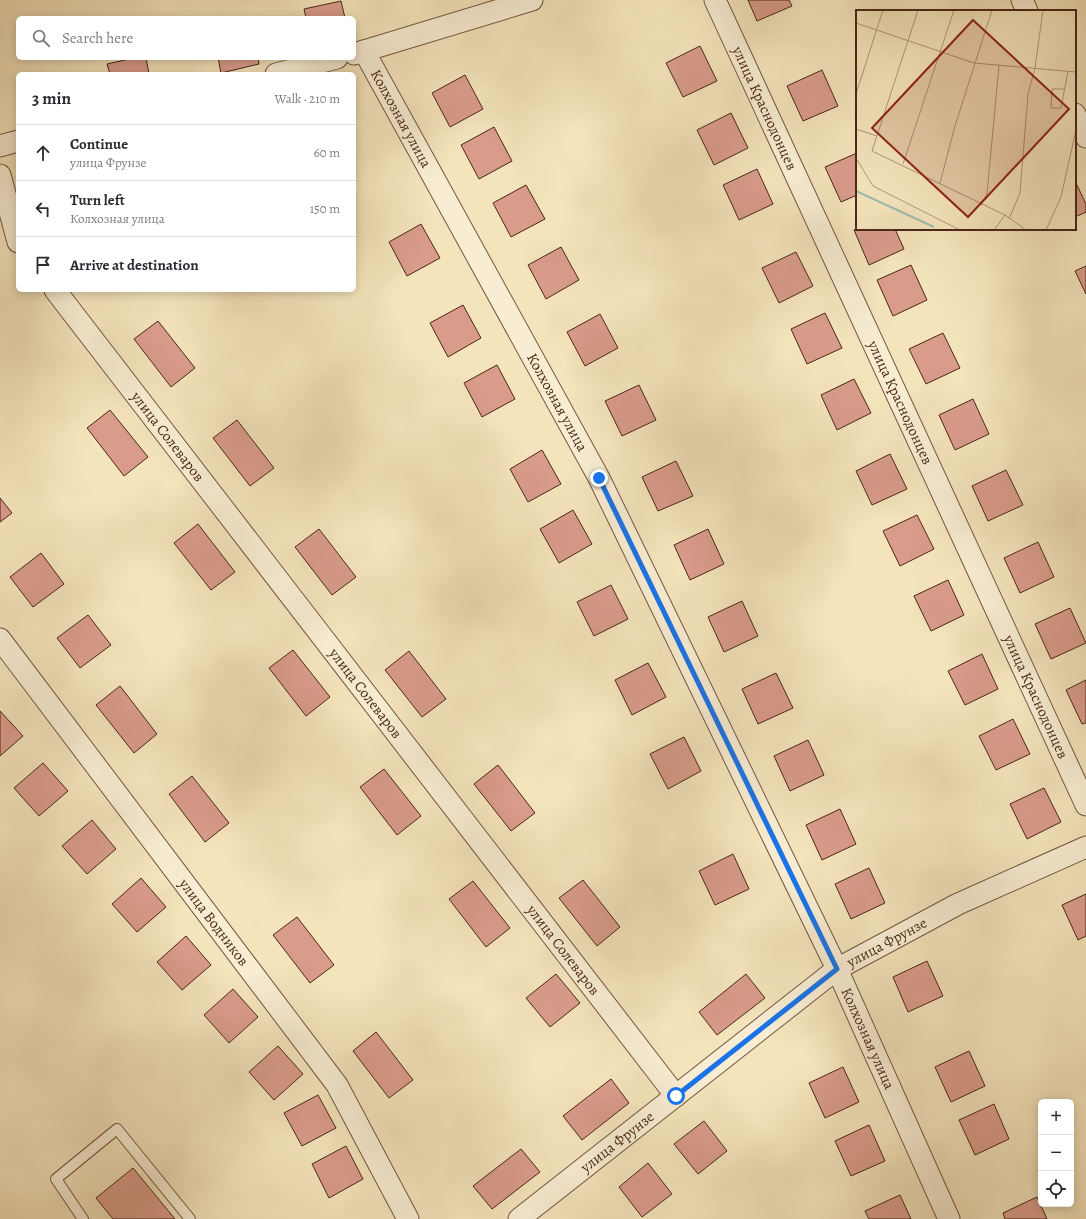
<!DOCTYPE html>
<meta charset="utf-8">
<style>
body{margin:0;font-family:Alegreya,serif;background:#f7f7f7;color:#2b2b33}
.controls{position:absolute;right:12px;bottom:12px;display:grid;overflow:hidden;border-radius:6px;box-shadow:0 2px 10px #0003}
.controls button{width:36px;height:36px;display:grid;place-items:center;padding:0;border:0;border-bottom:1px solid #e1e1e2;background:#fff;color:#2b2b33;font:20px sans-serif}
.stop{position:absolute;width:12px;height:12px;margin:-9px;border:3px solid #1a73e8;border-radius:50%;background:#fff}
.stop.end{background:#1a73e8;border-color:#fff;box-shadow:0 1px 4px #0008}
.list{margin:0;padding:0;list-style:none}
h2{display:flex;justify-content:space-between;align-items:center;height:52px;margin:0;padding:0 16px;font-size:17px}
h2 small{font-size:13px;font-weight:400;color:#7c7c81}
.list li{display:grid;grid-template-columns:26px 1fr auto;gap:12px;align-items:center;box-sizing:border-box;height:56px;padding:0 16px;border-top:1px solid #e1e1e2}
.list b{display:block;font-size:15px;white-space:nowrap}
.list p{margin:0;font-size:13px;white-space:nowrap;color:#7c7c81}
.list em{font-size:13px;font-style:normal;color:#7c7c81}
.icon{flex:none;width:22px;height:22px;fill:none;stroke:currentColor;stroke-width:2;stroke-linecap:round;stroke-linejoin:round}
.map{position:relative;flex:none;width:1086px;height:1219px;overflow:hidden}
.search{position:absolute;background:#fff;box-shadow:0 2px 10px #0003;left:16px;top:16px;width:340px;height:44px;display:flex;align-items:center;gap:10px;box-sizing:border-box;padding:0 14px;border-radius:6px;color:#7c7c81;font-size:15px}
.panel{position:absolute;background:#fff;box-shadow:0 2px 10px #0003;left:16px;top:72px;width:340px;height:220px;border-radius:6px}
.map>svg:first-child{display:block}
.building{fill:#d99c8b;stroke:#4a2617}
.lines{fill:none;stroke-linecap:round;stroke-linejoin:round}
.lane-casing{stroke:#745640;stroke-width:12}
.street-casing{stroke:#745640;stroke-width:23}
.lane{stroke:#f8edd3;stroke-width:10}
.street{stroke:#f8edd3;stroke-width:21}
.route{stroke:#1a73e8;stroke-width:5}
.labels{text-anchor:middle;dominant-baseline:central;stroke-width:3;stroke-linejoin:round;paint-order:stroke}
.street-label{font-size:15px;fill:#4a2617;stroke:#f8edd3}
.inset-river{fill:none;stroke:#9cbfae;stroke-width:2}
.inset-road{fill:none;stroke:#b0987a;stroke-width:1}
.view{fill:#8f2418;fill-opacity:0.15;stroke:#8f2418;stroke-width:2}
.inset-edge{fill:none;stroke:#4a2617;stroke-width:2}
</style>
<div class="map">
<svg width="1086" height="1219" viewBox="0 0 1086 1219">
<rect width="100%" height="100%" fill="#f4e4bc"/>
<filter id="stains"><feTurbulence type="fractalNoise" baseFrequency=".005" numOctaves="4"/><feColorMatrix values="0 0 0 0 .2 0 0 0 0 .09 0 0 0 0 .02 0 0 0 .5 -.17"/></filter>
<radialGradient id="worn" r=".72"><stop offset=".6" stop-color="#630" stop-opacity="0"/><stop offset="1" stop-color="#630" stop-opacity=".3"/></radialGradient>
<path class="building" d="M748,0H789L792,6L757,21Z
M341,1L345,18H306L304,9Z
M700,46L717,81L683,97L666,63Z
M134,58H146L149,74H110L107,64Z
M218,58H258L259,64L221,73Z
M822,70L838,106L803,121L787,86Z
M465,75L483,109L450,127L432,93Z
M731,113L748,148L714,165L697,130Z
M494,127L512,161L479,179L461,145Z
M857,153V195L841,202L825,167Z
M757,169L773,204L739,220L723,185Z
M1075,181L1086,204V212L1075,217Z
M526,185L545,219L511,237L493,203Z
M421,224L440,258L407,276L389,242Z
M857,228L895,229L904,249L869,265L854,230Z
M561,247L579,280L546,299L528,265Z
M796,252L813,286L779,303L762,268Z
M911,265L927,300L893,316L877,280Z
M1086,266V294L1075,271Z
M463,305L481,338L448,357L430,323Z
M825,313L842,348L807,364L791,329Z
M600,314L618,348L585,366L567,332Z
M158,321L195,368L171,387L134,339Z
M943,333L960,368L926,384L909,349Z
M497,365L515,399L482,417L464,383Z
M854,379L871,413L837,430L821,395Z
M639,385L656,420L622,436L605,401Z
M973,399L989,434L955,450L939,415Z
M110,410L148,457L124,476L87,428Z
M237,420L274,468L250,486L213,438Z
M542,450L561,484L528,502L510,469Z
M890,454L907,489L872,505L856,471Z
M676,461L693,496L658,511L642,477Z
M1006,470L1023,505L988,521L972,486Z
M0,498L12,513L0,522Z
M573,510L592,544L559,563L540,529Z
M917,515L934,549L900,566L883,531Z
M198,524L235,572L211,590L174,543Z
M319,529L356,577L332,595L295,547Z
M708,529L724,564L690,580L674,545Z
M1038,542L1054,577L1020,593L1004,558Z
M41,553L64,584L33,607L10,577Z
M948,580L964,615L931,631L914,596Z
M611,585L628,619L594,636L577,602Z
M742,601L758,636L724,652L708,617Z
M1070,608L1086,643L1051,659L1035,624Z
M88,615L111,645L80,668L57,638Z
M293,650L330,697L306,716L269,668Z
M409,651L446,699L422,717L385,670Z
M982,654L998,689L965,705L948,671Z
M648,663L666,697L632,715L615,680Z
M776,673L793,708L758,724L742,689Z
M1086,680V723L1082,724L1066,690Z
M120,686L157,734L134,753L96,705Z
M0,711L23,736L0,756Z
M1013,719L1030,754L996,770L979,736Z
M684,737L701,771L668,789L650,754Z
M808,740L824,775L790,791L774,756Z
M43,763L68,791L39,816L14,788Z
M498,765L535,813L511,831L474,784Z
M384,769L421,816L397,835L360,787Z
M192,776L229,823L205,842L169,794Z
M1044,788L1061,822L1027,839L1010,804Z
M840,809L856,844L822,860L806,825Z
M92,820L116,849L87,874L62,846Z
M733,854L749,889L715,905L699,871Z
M869,868L885,903L851,919L835,884Z
M141,878L166,907L137,932L112,904Z
M583,880L620,927L597,946L559,898Z
M473,881L510,928L486,947L449,899Z
M1086,894V936L1078,940L1062,905Z
M297,917L334,965L310,983L273,935Z
M186,936L211,965L182,990L157,962Z
M927,961L943,996L908,1012L893,977Z
M556,974L580,1003L550,1027L526,998Z
M746,974L765,998L717,1035L699,1012Z
M233,989L258,1017L229,1043L204,1015Z
M376,1032L413,1080L389,1098L353,1051Z
M278,1046L303,1074L274,1100L249,1072Z
M969,1051L985,1086L951,1102L935,1067Z
M843,1067L859,1102L825,1118L809,1083Z
M611,1079L629,1103L582,1140L563,1116Z
M318,1095L336,1128L302,1146L284,1113Z
M994,1104L1009,1139L975,1155L959,1120Z
M704,1121L727,1151L698,1174L674,1144Z
M869,1125L885,1161L851,1176L835,1141Z
M346,1146L363,1179L329,1198L312,1164Z
M521,1149L540,1172L492,1209L473,1186Z
M648,1163L672,1194L642,1217L619,1187Z
M133,1168L175,1219H113L96,1198Z
M900,1195L911,1219H869L865,1211Z
M1037,1197L1047,1219H1005L1003,1213Z"/>
<g class="lines">
<defs>
<path id="lane" d="M83,1219L56,1179L117,1129L190,1219"/>
<g id="street">
<path id="s1" d="M715,0L1086,805"/>
<path d="M1022,0L1027,11"/>
<path id="s2" d="M364,51L599,478L837,969L949,1219"/>
<path d="M354,54L532,0"/>
<path d="M276,74L337,58"/>
<path d="M1075,114L1086,137"/>
<path d="M0,146L18,141"/>
<path d="M0,175L18,242"/>
<path id="s3" d="M55,290L676,1096"/>
<path id="s4" d="M0,639L337,1085L408,1219"/>
<path id="s5" d="M519,1219L837,969L958,904L1086,847"/>
</g>
</defs>
<use href="#lane" class="lane-casing"/>
<use href="#street" class="street-casing"/>
<use href="#lane" class="lane"/>
<use href="#street" class="street"/>
</g>
<g class="lines">
<path class="route" d="M599,478L837,969L676,1096"/>
</g>
<g class="labels">
<g class="street-label">
<text stroke="none"><textPath href="#s1" startOffset="119">улица Краснодонцев</textPath></text>
<text stroke="none"><textPath href="#s2" startOffset="77">Колхозная улица</textPath></text>
<text stroke="none"><textPath href="#s1" startOffset="443">улица Краснодонцев</textPath></text>
<text stroke="none"><textPath href="#s2" startOffset="401">Колхозная улица</textPath></text>
<text stroke="none"><textPath href="#s3" startOffset="185">улица Солеваров</textPath></text>
<text stroke="none"><textPath href="#s3" startOffset="509">улица Солеваров</textPath></text>
<text stroke="none"><textPath href="#s1" startOffset="767">улица Краснодонцев</textPath></text>
<text stroke="none"><textPath href="#s4" startOffset="355">улица Водников</textPath></text>
<text stroke="none"><textPath href="#s5" startOffset="461">улица Фрунзе</textPath></text>
<text stroke="none"><textPath href="#s3" startOffset="833">улица Солеваров</textPath></text>
<text stroke="none"><textPath href="#s2" startOffset="1109">Колхозная улица</textPath></text>
<text stroke="none"><textPath href="#s5" startOffset="125">улица Фрунзе</textPath></text>
</g>
</g>
<g transform="translate(856 10)">
<rect width="220" height="220" fill="#f4e4bc"/>
<path class="inset-river" d="M0,181L78,217"/>
<path class="inset-road" d="M62,0L16,141L149,205L170,220M0,13L118,53L220,62M208,79H196L195,98H205L212,61M0,84L27,0M0,119L21,126M0,148L17,176L104,220M47,154L98,0M84,173L99,116L136,0M125,195L131,184L143,55M153,209L164,183L172,84L179,58L187,0M138,220L149,205M190,220L205,187L220,120"/>
<path class="view" d="M117,10L213,99L112,207L16,118Z"/>
<rect width="220" height="220" class="inset-edge"/>
</g>
<rect width="100%" height="100%" filter="url(#stains)"/>
<rect width="100%" height="100%" fill="url(#worn)"/>
</svg>
<div class="controls">
<button>+</button>
<button>−</button>
<button><svg class="icon" aria-label="locate" viewBox="0 0 24 24"><circle cx="12" cy="12" r="6"/><path d="M12 2v4M12 18v4M2 12h4M18 12h4"/></svg></button>
</div>
<div class="stop" style="left:676px;top:1096px"></div>
<div class="stop end" style="left:599px;top:478px"></div>
<div class="search"><svg class="icon" aria-label="search" viewBox="0 0 24 24"><circle cx="10" cy="10" r="6"/><path d="M15 15l6 6"/></svg>Search here</div>
<section class="panel">
<h2>3 min<small>Walk · 210 m</small></h2>
<ul class="list">
<li><svg class="icon" aria-label="ahead" viewBox="0 0 24 24"><path d="M12 20V5M6 11l6-6 6 6"/></svg><div><b>Continue</b><p>улица Фрунзе</p></div><em>60 m</em></li>
<li><svg class="icon" aria-label="left" viewBox="0 0 24 24"><path d="M17 20v-9H6M10 6l-5 5 5 5"/></svg><div><b>Turn left</b><p>Колхозная улица</p></div><em>150 m</em></li>
<li><svg class="icon" aria-label="arrive" viewBox="0 0 24 24"><path d="M6 21V4h12l-3 4 3 4H6"/></svg><div><b>Arrive at destination</b></div></li>
</ul>
</section>
</div>
